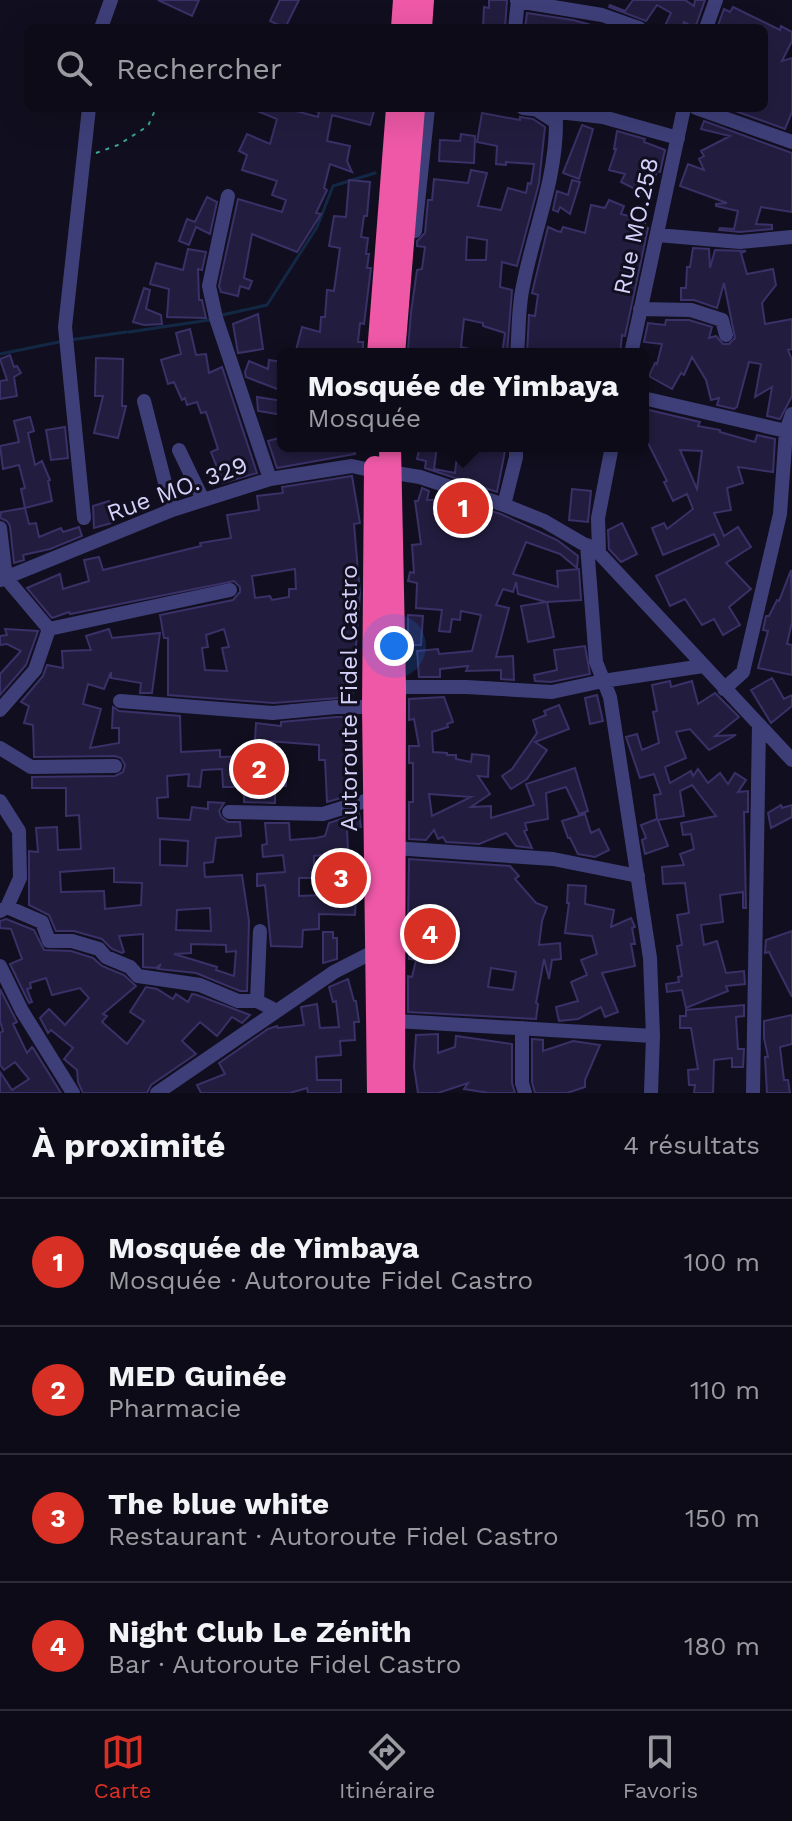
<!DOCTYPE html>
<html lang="fr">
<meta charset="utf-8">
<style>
body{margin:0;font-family:"Work Sans",sans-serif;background:#161420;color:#f1f3f6}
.you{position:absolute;left:394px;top:646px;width:28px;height:28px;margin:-20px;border:6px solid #fff;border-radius:50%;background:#1a73e8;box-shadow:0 0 0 12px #1a73e833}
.badge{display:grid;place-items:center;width:52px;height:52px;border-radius:50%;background:#d93025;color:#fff;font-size:26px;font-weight:700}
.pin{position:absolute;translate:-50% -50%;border:4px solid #fff;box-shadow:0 2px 8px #0006}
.popup{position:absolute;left:277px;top:348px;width:372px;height:104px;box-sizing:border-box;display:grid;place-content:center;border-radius:12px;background:#0d0b17;filter:drop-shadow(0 2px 6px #0005);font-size:26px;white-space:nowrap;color:#9a9ba1}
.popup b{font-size:30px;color:#f1f3f6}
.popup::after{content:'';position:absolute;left:50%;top:100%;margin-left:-16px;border:16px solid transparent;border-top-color:#0d0b17}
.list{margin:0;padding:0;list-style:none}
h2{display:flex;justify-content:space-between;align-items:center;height:104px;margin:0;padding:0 32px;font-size:34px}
h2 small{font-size:26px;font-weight:400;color:#9a9ba1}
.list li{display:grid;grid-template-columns:52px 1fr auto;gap:24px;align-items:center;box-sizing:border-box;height:128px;padding:0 32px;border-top:2px solid #2d2b36}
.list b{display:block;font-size:30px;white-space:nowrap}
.list p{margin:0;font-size:26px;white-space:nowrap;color:#9a9ba1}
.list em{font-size:26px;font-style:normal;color:#9a9ba1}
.icon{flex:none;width:44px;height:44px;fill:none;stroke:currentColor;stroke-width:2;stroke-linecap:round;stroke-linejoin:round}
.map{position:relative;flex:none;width:792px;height:1093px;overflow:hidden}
.search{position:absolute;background:#0d0b17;box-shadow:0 8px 32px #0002;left:24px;right:24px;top:24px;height:88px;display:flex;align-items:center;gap:20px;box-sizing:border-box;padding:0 28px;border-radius:12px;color:#9a9ba1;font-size:30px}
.sheet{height:616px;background:#0d0b17}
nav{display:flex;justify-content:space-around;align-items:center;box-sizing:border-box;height:112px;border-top:2px solid #2d2b36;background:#0d0b17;font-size:22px;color:#9a9ba1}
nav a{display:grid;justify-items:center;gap:4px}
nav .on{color:#d93025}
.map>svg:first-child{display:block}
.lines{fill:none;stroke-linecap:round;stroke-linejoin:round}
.stream{stroke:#132844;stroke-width:3}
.building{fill:#221d3e;stroke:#393167;stroke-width:2;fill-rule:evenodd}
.path{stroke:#39a69a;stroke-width:2;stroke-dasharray:4 6;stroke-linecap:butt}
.minor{stroke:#3e3f79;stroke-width:14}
.highway{stroke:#ee58a7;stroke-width:22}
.labels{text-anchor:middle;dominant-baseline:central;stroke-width:6;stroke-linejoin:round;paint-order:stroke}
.street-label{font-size:24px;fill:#d4d1fa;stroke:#110f1f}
</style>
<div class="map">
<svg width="792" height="1093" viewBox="0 0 792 1093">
<rect width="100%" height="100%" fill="#110f1f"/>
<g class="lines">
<path class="stream" d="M222,315L267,305L317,227L333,186L375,173
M129,332L209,320
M70,340L126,332
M0,354L59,342"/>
</g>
<path class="building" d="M158,0H199L192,16Z
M280,0H299L285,28L270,21Z
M489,0H507L505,28H483L484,7L489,8Z
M633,0H685L694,6L695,0H705L695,28L684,22L682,28H664L671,13L657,5L646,21L609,7L610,5L625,11Z
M733,7L780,30L781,26L792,32V41L782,61L792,58V112L785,129L727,108H764V28H717L724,9L730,12Z
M527,13L573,20L591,25V28H525Z
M250,108H297L296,111L318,117L319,112L315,111V108H362L374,111L370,125L332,115L327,141L350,146L347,161L352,172L330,164L324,188L327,190L316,213L321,214L297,252L252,234L244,278L252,281L249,289L240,286L238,296L221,292L219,286L238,199L282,212L286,200L272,195L277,181L242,170L247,155L239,151L247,134L270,144L277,119Z
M482,113L520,120V117L533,119L545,127L539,183L517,266L502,262L500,287L512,290L507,354H502L505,333L483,326V323L464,319L461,347L478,351L477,354H411L412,349H408L411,312L417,270L422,269L425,247L417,246V241L425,233L428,200H432L434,179L468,183L471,170L487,173L478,206L501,210L508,188L526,193L528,183L531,184L534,164L506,162V165L496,164L497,146L477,142ZM467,237L487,240L486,260H466Z
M704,121L792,153V212L761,207L756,224L772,225V229L740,232L719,230L720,228L734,229L738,211L716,206V204L727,203L680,186L688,164L704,170L699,159L704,156L701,151L730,136L701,129Z
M582,125L593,129L579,179L563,173Z
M617,131L645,139L644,142L665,150L660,172L657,171L655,177L649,175L641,192L621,182L625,174L609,170L616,149H614Z
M461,134L475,136L474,163L439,161L440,140L460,141Z
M349,180L370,182L367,216H364L361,237L368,238L366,254H369L367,268H371L364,324L360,323L358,342H363V354H295L302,327L320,332L321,317H325L327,290L334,291L340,248L329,246L334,216L346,217Z
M572,180L580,182L570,214L560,207L558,212L553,210L557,191L568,195Z
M207,197L217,202L210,234L196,227L189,245L179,241L187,219L195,222Z
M609,200L624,206L621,214L645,220V227L648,228L625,336L622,335L620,354H527L529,315L535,316L538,295L532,293L548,227L557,231L561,232L563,227L585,233L591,205L605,208Z
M693,248L709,249L710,268L715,250L746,251L741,253L747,274L773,269L776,285L762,303L765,324L792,319V349L788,350L792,360V396L780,419L767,416L772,387L755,397L761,364L749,362L737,407L734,409L717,405L719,398L711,400L706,380L692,357L684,375L681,373L672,389L649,376L655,363L657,364L662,344L644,342L648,323L665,325L666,320H689L712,327L709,338L716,336L723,344H729L735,338L724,283L717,308L694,300H681V288H686L687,267H690Z
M188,249L206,252L202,270L198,269L199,300H202L206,318L167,317L169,289L150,284L156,263L183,270Z
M144,288L150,290L146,309L161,315L162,324L144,325L133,322Z
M258,314L263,349L238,353L233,324Z
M190,329L196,355L206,354L209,373L222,367L257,473L223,483L211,452L218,449L206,412L201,413L197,402L187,405L185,398L182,400L174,382L168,384L161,360L181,354L176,333Z
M10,355L14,367L17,366L21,373L14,377L17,396L0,399V381L7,380L0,359Z
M96,358L123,359L122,406H126L118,438L94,433L103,396H95Z
M269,360L283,362L280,390L246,377L245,372L249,361L268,369Z
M257,397L283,401V415L258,411Z
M649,410L700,422L698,426L720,430V432L755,442L757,435L775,439L773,472L738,467L743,483L727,488L731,510L714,513L724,536L738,527L751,547L726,563L751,589L729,607L740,625L723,635L714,619L702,625L685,599L670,606L656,576L719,545L714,534L663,555L652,528L664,523L667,529L693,509L687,494L673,501L664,482L667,481L643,433V412ZM680,450L702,451L697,489Z
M30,417L34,431L28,433L35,465L42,461L50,480L48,481L52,501L25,508L21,489L25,488L19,465L3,469L0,446L19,442L14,421Z
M65,427L68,458L51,460L46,430Z
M279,438L282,446H353L355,454L277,468L268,441Z
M420,446H437L434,469L455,473L458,446H506L497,492L425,468L426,461L417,459Z
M352,476L360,523L354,524L360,594L352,697L273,703L168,695V638H164L160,615L233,600L240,592V587L234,581L70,614L69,612L52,618L27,588L60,574L63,589L89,581L84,560L99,557L103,570L201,546L200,543L231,538L227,515L259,510L257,496L283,493L282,487ZM295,569L296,589H289V597L272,600L270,596L255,598L252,576ZM224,629L229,647L222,648L227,671L205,670L202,648L208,647L206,635Z
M422,488L429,491L427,500H456L501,514L557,540L578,556L577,568L560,554L526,542L513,574L558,587L557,571L579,569L581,600L547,602L554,637L528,642L521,606L546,602L518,594L516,582L513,592L503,589L496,605L509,608L496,657L513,656L514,680L501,679V670L466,671L468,666L440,669V677H419L417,651L438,649L439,654L472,651L481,615L461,611L460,620L452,619L450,632L439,631L442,610L416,608L417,583L408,581L410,572L414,573L412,545L421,544L415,501H418Z
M572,489L591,491L588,522L569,520Z
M109,501L115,522L94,528L93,506Z
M25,508L29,524L36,523L39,537L61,528L63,532L79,527L82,536L50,549L23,555L24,560L14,563L10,526L7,521L0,518L1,512Z
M622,523L637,554L621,562L609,549L608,530Z
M791,570L792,622L787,644L792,645V675L758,668L768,631L763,630L766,616H769L777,600L779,601Z
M408,615L423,616L421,645H408Z
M5,629L38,631L26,665L0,695V674L21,651L7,644L0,645V636L7,635Z
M109,629L112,638L160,633L152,693H140L141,683L111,678V672L104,689L88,684L83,704L101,709L90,748L119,743V728H112L113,707L119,711L180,716L181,752L220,750V757L285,755L286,786H275V803L244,802V787H223L222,769L202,770L200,787L188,786L189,774L167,776L168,797L157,798L158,818L190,820L192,807L208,809V802L224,803L219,811L221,817L228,822H240L241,836L216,838L213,862L204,863L205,877L242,875L249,921L247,991H240L196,973L158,969L161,964L156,968L143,967V934L119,936L124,952L122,953L112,949L102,939L74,931H56L49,915L29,905V851L38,852L36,828L57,827L58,850L81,849L79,815L66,816V788H32V777L115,776L123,772L125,765L121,758L115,756L34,757L33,725L24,723L29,706L21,702L43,676L47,665L63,668L62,651L91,650L86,636ZM160,839L188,841L187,866L160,865ZM114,868V882L142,883L141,905L105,909L104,891L61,892L60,872ZM210,908L211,931L176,930L177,910ZM191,944L226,945V952L236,951L234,976L216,970L217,967L174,954L191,953Z
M585,646L590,674L551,682L535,681L534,675L557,670L554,650Z
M772,678L784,699L792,695V706L771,723L751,690Z
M670,681L671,687L692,681L698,704L715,693L739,717L715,736L736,735L709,750L690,729L676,732L686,758L665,767L670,783L691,771L693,776L698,769L708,783L720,773L728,784L735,773L746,780L738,792L748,791V812H744L746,908H743V892L720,895L723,922L701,925L704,945L717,941L726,973L744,971L745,984L726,986L728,991L686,1008L682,990L667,992L666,984L679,982L678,977L682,976L677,946L682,945L677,915L689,913L685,883L663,884L662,867L684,865L680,854L694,849L691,834L683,835L681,823L716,816L692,785L680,791L684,816L658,820L668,846L645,854L642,840L646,838L641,825L657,819L654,795L661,794L654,774L640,778L626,737L637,734L642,750L659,743L653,712L657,711L652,685Z
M597,695L603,721L590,724L585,698Z
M444,697L453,722L447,724L448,727L432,732L433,752L447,753V755H456V759L471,762L472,754L489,756L488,777L478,776L490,794L471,807L491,806V818L534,805L526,784L575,768L588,811L579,814L566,787L546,793L548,819L525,823L527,830L524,831L532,848L516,846L506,833L479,844L446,842L443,837L438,839L434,830L426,840L409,839V802H413V763H409V746H419L414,719L409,720V699ZM429,794L471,797L432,816Z
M559,705L569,729L535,742L547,750L527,779L511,789L502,776L512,769L537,733L533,720L546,715L544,711Z
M336,717H354L353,742H351L350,761H347L348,796L327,802L325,760H319V745L255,740L256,723L281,726V722Z
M781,805L782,808L792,805V817L771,828L768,813Z
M359,813L361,827L347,829L350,892L356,893L355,915L319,914V929L303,930L302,947L271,946L265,885L257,886V874L285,872L283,855L263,857L262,845L267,844L265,823H289L290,840L316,838L325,836L329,823ZM331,854V892H324V895L299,896V878H314V856Z
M585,814L591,833L599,829L609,850L595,857L578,854L570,838H568L562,821Z
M409,859L510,866L519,876L515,879L536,903L547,907L542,921L539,945L560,943L561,959L552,960L549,979L544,959L536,1003L538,1004L536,1019L408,1012V976L412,977L416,960L409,959L412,925H408ZM491,968L516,972L513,990L488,987Z
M568,885L586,886L585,904L614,910L611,927L631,918L635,927L632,928L635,944H631L635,966L602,973L618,1012L605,1017L601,1007L578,1019L559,1021L556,1007L578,1001L571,982L587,975L581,960L597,954L592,936L565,933L569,903H567Z
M6,919L34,930L44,950L71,951L93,958L102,966L124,975L136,986L103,1014L107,1016L102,1022L127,1044L144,1021L130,1012L146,987L157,989L173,999L176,994L188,1002L192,994L197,995L250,1015L242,1023L232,1017L217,1036L200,1022L182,1041L196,1054L151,1085L147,1093H83L78,1082L77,1070L64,1059L73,1048L51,1030L48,1033L40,1018L49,1009L65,1025L89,998L80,988L52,995L46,978L30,983L31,988L27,989L32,1002L29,1003L10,964L22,959L11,929L0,928V921Z
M792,931V997L769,952L765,953L766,940Z
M323,932H333V938H337V959L323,963Z
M348,979L354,1001H356L359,1022H354L355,1040L340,1041L341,1055L316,1057L317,1080H341V1093H308L307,1088L290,1093H201L197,1085L225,1074L219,1063L268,1029L277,1026L278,1028L304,1025L301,1007L317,1004L320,1028L339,1027L336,1001L333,1002L329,987Z
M0,989L17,1022L13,1024L27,1053L32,1047L33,1048L61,1093H0V1072L12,1090L29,1079L15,1062L4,1070L0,1065V1033L3,1031L0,1021Z
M744,1005V1016L736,1017L738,1049H744L743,1067H732V1058L714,1060L713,1093H694L695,1085H689L688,1070L698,1069L691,1028H680V1016H686V1010Z
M792,1015V1044L780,1047L784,1080H788L790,1093H767L765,1057H768L764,1038V1021Z
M438,1034V1053L455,1047L456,1036L512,1044V1083L515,1093H489L464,1089L468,1083L438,1093H418L414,1067L416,1035Z
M532,1039L543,1040V1051L573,1041L600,1045L585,1080V1087L567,1093H535L532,1082Z"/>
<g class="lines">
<path class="path" d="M96,153L118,145L148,126L156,108"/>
<path class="minor" d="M517,1L602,15L639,28
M101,28L111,0
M515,28L518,0
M706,28L716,0
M523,108L603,117L678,138
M696,108L792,142
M228,196L209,286L216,318L270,479
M415,231L428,108
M657,235L740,242L792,237
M640,309L691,310L722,320L726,335
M517,354C519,332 518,308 523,286C534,229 556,181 556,122L537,110
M631,354L684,108
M643,398L786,431
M144,401L172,510
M179,450L203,500
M389,472L420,477L504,505L544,521L599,553L792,760
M504,505L516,457V446
M84,518L65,327L89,108
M0,528L6,578L49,629L230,590
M587,545L596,662L610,697L650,958L653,1036
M599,553L598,518L612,446
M0,580L172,510L270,479L352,466L374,471
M395,687H466L552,692L603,681L703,666
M724,689L743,672L780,514L786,431L792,414
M120,701L273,713L336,707H373
M0,710L35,670L49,629
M0,748L31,767L115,766
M0,801L19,831L20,878L7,907
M229,812L323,814L375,798
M394,848L553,859L638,876
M0,911L7,907L42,922L49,941H72L99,949L106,957L130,967L138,976L200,985L238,1001H257L277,1011
M0,966L22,1011L73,1093
M257,1001L260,931
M396,1021L653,1036L651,1093
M522,1028V1083L525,1093
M157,1093L334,972L377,950
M753,1093L759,725"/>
<path class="highway" d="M402,28L404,0
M421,28L423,0
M378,354L397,108
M394,354L414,108
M390,446L395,687L394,1093
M375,467L373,707L378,1093"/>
</g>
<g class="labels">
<g class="street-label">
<text transform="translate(636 226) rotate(-78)">Rue MO.258</text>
<text transform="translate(177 489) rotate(-20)">Rue MO. 329</text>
<text transform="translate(349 698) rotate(-90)">Autoroute Fidel Castro</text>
</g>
</g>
</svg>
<div class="you"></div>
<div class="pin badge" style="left:463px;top:508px">1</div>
<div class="popup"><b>Mosquée de Yimbaya</b>Mosquée</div>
<div class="pin badge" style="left:259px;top:769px">2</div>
<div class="pin badge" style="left:341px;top:878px">3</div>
<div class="pin badge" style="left:430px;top:934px">4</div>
<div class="search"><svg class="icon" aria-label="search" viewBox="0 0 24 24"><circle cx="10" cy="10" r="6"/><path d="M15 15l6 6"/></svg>Rechercher</div>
</div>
<section class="sheet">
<h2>À proximité<small>4 résultats</small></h2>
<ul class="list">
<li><span class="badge">1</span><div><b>Mosquée de Yimbaya</b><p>Mosquée · Autoroute Fidel Castro</p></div><em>100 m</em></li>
<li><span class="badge">2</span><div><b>MED Guinée</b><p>Pharmacie</p></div><em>110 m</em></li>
<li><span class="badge">3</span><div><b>The blue white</b><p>Restaurant · Autoroute Fidel Castro</p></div><em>150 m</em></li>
<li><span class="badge">4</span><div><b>Night Club Le Zénith</b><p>Bar · Autoroute Fidel Castro</p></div><em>180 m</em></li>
</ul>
</section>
<nav>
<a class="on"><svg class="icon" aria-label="map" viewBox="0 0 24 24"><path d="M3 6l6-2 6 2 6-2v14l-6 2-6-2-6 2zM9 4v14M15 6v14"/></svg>Carte</a>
<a><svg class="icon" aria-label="directions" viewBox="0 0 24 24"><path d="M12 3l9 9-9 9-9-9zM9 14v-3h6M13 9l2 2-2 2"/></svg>Itinéraire</a>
<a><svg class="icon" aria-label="saved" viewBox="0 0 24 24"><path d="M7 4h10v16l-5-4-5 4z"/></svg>Favoris</a>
</nav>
